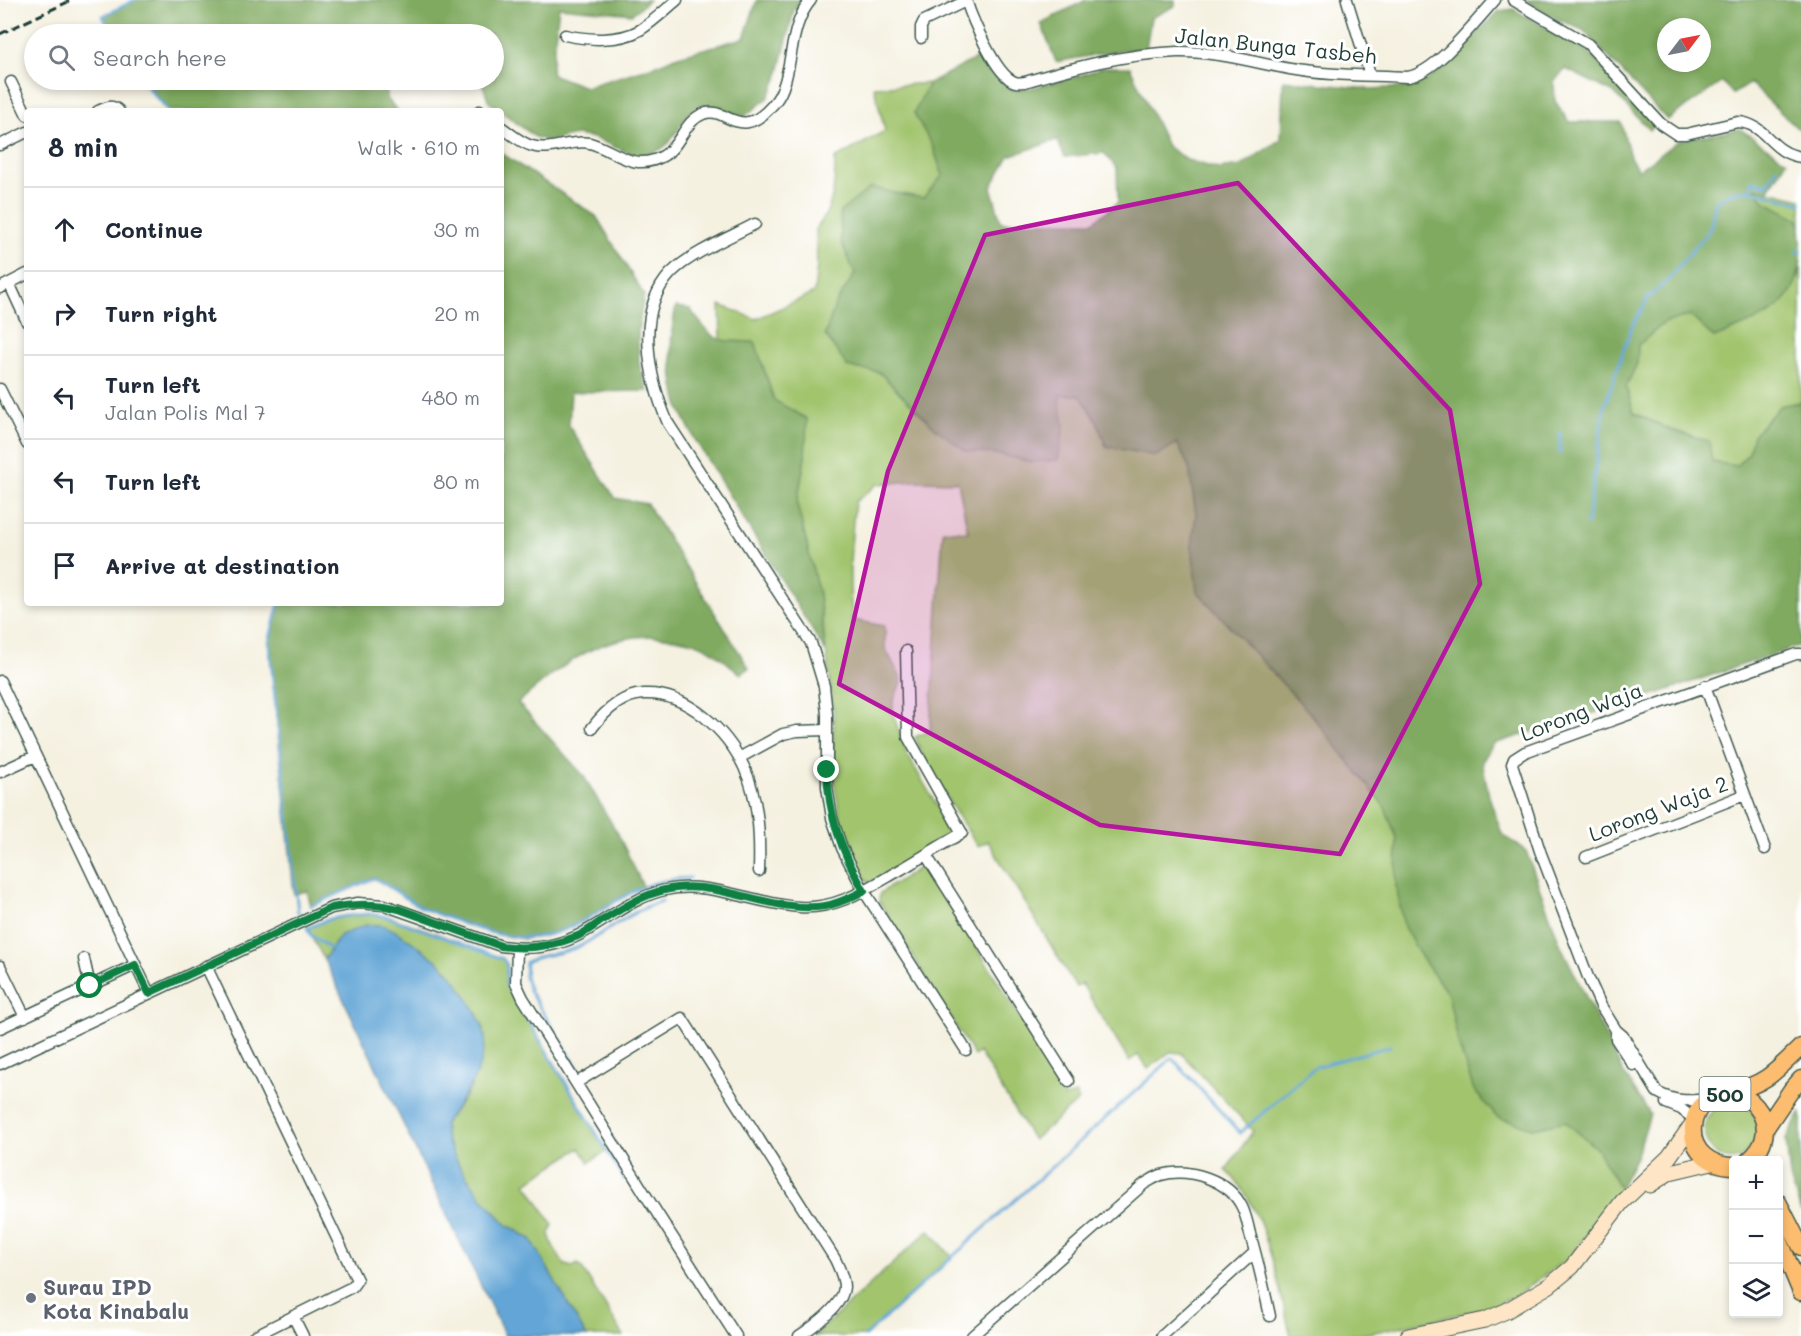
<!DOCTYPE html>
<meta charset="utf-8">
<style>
body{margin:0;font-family:Mali,sans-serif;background:#f6f6f7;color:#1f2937}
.controls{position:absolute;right:18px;bottom:18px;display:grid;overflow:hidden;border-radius:6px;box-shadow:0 3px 9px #0003}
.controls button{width:54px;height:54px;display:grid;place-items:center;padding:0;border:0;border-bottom:2px solid #e0e1e3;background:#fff;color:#1f2937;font:30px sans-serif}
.compass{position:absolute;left:1657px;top:18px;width:54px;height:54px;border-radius:50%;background:#fff;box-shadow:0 3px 9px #0003;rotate:58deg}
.stop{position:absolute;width:18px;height:18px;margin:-14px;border:4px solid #0b8043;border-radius:50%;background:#fff}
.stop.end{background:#0b8043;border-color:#fff;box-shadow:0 2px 6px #0008}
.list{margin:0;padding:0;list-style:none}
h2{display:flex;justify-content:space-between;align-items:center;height:78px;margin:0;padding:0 24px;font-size:26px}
h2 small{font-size:20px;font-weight:400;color:#747a83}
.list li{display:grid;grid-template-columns:39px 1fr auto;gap:18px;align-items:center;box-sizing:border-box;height:84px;padding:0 24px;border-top:2px solid #e0e1e3}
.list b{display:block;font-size:22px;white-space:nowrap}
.list p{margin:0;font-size:20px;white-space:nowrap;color:#747a83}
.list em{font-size:20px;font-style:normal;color:#747a83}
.icon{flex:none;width:33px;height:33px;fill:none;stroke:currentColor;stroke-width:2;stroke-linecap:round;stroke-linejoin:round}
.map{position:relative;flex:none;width:1801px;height:1336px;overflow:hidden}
.search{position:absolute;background:#fff;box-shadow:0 3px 9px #0003;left:24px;top:24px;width:480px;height:66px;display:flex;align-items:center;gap:15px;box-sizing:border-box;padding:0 21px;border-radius:33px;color:#747a83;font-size:22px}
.panel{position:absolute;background:#fff;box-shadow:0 3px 9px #0003;left:24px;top:108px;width:480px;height:498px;border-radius:6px}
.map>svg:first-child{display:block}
.green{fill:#a1c46d;stroke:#608050;stroke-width:1.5}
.forest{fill:#80aa60;stroke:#50744a;stroke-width:1.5;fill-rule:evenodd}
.water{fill:#62a5d6;stroke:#407185;stroke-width:1.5}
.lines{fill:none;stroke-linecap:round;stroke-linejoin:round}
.stream{stroke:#62a5d6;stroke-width:3}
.street-casing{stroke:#3f584e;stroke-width:13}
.secondary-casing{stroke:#3f584e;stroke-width:17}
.primary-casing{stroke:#3f584e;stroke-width:19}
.street{stroke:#fff;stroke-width:10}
.secondary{stroke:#fee5c5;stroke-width:15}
.primary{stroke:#fcbd6f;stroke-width:16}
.rail{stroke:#1f3d34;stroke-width:3;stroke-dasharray:9 4.5;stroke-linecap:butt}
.route{stroke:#0b8043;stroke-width:8}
.marked{fill:#b5179e;fill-opacity:0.2;stroke:#b5179e;stroke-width:4.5;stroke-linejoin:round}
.worship-dot{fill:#6b7280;stroke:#fff;stroke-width:2}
.labels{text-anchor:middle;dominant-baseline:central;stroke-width:6;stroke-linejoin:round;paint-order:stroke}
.shield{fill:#fff;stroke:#627771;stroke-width:1.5}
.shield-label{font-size:20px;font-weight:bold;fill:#1f3d34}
.street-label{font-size:21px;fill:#1f3d34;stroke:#fff}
.worship-label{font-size:21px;font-weight:bold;fill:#5b616d;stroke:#fff;text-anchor:start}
</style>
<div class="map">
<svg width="1801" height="1336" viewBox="0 0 1801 1336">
<rect width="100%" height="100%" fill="#fff"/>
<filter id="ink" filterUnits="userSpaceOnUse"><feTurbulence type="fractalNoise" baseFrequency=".0167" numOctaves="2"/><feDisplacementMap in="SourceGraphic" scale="12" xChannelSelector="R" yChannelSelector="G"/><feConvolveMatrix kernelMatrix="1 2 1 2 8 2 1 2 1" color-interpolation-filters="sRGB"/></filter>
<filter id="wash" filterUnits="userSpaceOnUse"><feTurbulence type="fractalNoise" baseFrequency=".008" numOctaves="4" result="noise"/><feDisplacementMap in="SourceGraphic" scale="24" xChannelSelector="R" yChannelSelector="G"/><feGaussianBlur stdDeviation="1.35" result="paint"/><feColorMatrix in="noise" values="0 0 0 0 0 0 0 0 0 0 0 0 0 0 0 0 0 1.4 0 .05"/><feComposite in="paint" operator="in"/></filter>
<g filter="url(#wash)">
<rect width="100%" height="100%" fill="#f5f1e1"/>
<path class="green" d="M929,83L914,113L933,147L943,176L923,198L899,194L841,241L856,274L835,305L848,367L879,372L904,397L1003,455L1030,462L1064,426L1058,395H1080L1097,421L1106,446L1156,456L1177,442L1189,467L1196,514L1193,546L1197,591L1310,713L1385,807L1397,839L1396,885L1404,926L1422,958L1448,994L1459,1046L1474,1090L1497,1117L1533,1128L1565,1121L1596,1148L1620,1188L1569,1258L1515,1296L1488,1308L1356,1336H1291C1277,1283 1267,1209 1226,1170L1253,1131L1181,1053L1170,1052L1148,1069L1138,1055L1129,1061L1082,984L1076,987L988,841L978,846C955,812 931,776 915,737L930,731L943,530L968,532L958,482L915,481L878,484L855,502C851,541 847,581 853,620L885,626V648L902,680L893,702V714L907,754L952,832L871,883L868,882L863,875L841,821L835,788L833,766L834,713L819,595L797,504L805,457L774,400L755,342L721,341L720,305L756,319L814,293L817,265L816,229C834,207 835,187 835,159L885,131L874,87Z
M1754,187L1801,199V227L1798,219L1763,201Z
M1801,268V402L1780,406L1753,435L1749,453L1736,466L1712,462L1709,441L1671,430L1634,413L1626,387L1637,363L1638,345L1664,323L1690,315L1714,338L1769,315L1799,277Z
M924,865L927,867L1059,1080L1057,1085L1064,1097L1076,1094L1079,1100L1033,1140L979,1052L974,1056L879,901L880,893Z
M369,914L388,917L420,927L503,959L507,965L506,984L607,1151L589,1162L580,1148L526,1183L553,1225C544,1239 558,1253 565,1265L573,1267L578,1264L583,1270L624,1336H586L531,1239L507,1225L483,1199L461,1169L446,1139L444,1124L470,1090L484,1028L476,1013L449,971L421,948L385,926L341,935L324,959L307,928L330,919Z
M1728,1103L1742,1105L1753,1112L1759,1138C1754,1144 1747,1155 1739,1158C1706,1169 1687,1113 1728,1103Z
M929,1230L952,1257L865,1336H814Z"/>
<path class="forest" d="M135,0H649L632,14L559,7L551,74L585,87L652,67L678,56L744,38L757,0H801L794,10L778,77L768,98L745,116C729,113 716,106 701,105L688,114L669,143L661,149L647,155L636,156L594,138L576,135L548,141L535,137L489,102L481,80H494V34H438L426,32L418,34H112L103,16Z
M1086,0H1175V6L1151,18L1146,49L1122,50L1056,62L1041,23Z
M1525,0H1801V129L1796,127L1750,83L1733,94L1722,82L1667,120L1583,30L1557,19ZM1666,27H1702V63H1666Z
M1513,9L1550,30L1574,41L1586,50L1656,125L1650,130L1614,93L1566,69L1554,81L1555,101L1569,122H1621L1630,157L1638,170L1678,141L1740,129L1787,161L1768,191L1755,188L1764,201L1798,219C1801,229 1801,240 1801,251C1801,310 1760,318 1714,338L1690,315L1664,323L1638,345L1637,363L1626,387L1634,413L1671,430L1709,441L1712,462L1736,466L1749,453L1753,435L1780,406L1801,402V645L1659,693L1493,744L1482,762L1489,796L1502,834L1526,851L1561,946L1623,1072L1650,1114L1637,1155L1620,1188L1596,1148L1565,1121L1533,1128L1497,1117L1474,1090L1459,1046L1448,994L1422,958L1404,927L1396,885L1397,839L1385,807L1310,713L1197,591L1192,546L1196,514L1189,467L1177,443L1156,456L1106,446L1097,421L1080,395H1059L1064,426L1058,460L1030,462L1003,455L966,451L935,428L879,372L848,367L825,335L835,305L855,274L841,241L840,212L871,187L899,194L923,198L943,175L933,147L914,113L929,83L981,56L997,77L1012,89L1031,88L1076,77L1103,67H1130L1167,146L1187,160L1218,169L1241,166L1281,139L1283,80L1370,89L1407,87L1427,80L1446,65L1499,11ZM1057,140L1065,157L1104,153L1117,168L1118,202L1093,222H1001L991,187L1009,156Z
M142,80H382L388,100L398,111H168Z
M501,153L596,216L644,295L638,332L639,364L648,391L571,392L569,426L615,498L647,504L749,668L741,674C731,666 722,658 712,651C697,641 681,639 664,637C603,631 561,665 518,703L583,775L618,834L643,886L570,928L541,937L523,939L485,931L422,908L374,878L311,906L307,891L294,894L269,642L279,603H501Z
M676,307L690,309C716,343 712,341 755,342L774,400L807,419L805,457L797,504L819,595L825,651L694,438C689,426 680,413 677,400C670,371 669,336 676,307Z
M1801,1111V1212L1790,1178L1786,1139Z"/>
<path class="water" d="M366,925C371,926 379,924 384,926C397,929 438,960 448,971C460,984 488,1026 485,1043C481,1075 462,1100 444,1124L446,1139L461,1169L483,1199L507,1225L531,1239L586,1336H505L324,959L341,935Z"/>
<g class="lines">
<path class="stream" d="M112,34L103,16L135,0
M142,80L168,111
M1748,190L1752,181L1767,185L1778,167
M1797,251L1801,252
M1560,453V433
M1587,525L1604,408L1631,328L1648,298L1667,281L1710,229L1716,201L1733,192L1748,190L1801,203
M279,603L269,642L298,912
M311,906L374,878C390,886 405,898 421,907C433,913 447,917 459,922C510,941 541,946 590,917C626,895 646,879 690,878
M331,949L311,935L307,928L330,919L346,916L369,914L388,917L503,959L507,965L506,984L624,1179
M582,1075L530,992L525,977L526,962C542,953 563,955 580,946C607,932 632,910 662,901
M590,1089L598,1102
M865,1336L1172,1058L1240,1133L1315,1067L1390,1046"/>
</g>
</g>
<g filter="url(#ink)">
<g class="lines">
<defs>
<path id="street" d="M966,0C972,19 996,76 1015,82C1016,83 1024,82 1025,82C1075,67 1124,54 1177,52C1216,51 1252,62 1290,69C1328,76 1370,75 1408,77C1437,72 1475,22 1495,0
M1347,0L1370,75
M1513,0L1588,44L1661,124L1676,134H1686L1738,122C1759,123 1767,140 1782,150C1788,154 1795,156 1801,157
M565,35C587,40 619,42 640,30C653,22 665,10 677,0
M921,38V27L924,21L966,1
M11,82L27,115
M98,111C106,108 112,103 119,111
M479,111H480
M501,127C510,133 521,143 532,146C551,152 571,139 590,143C615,150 633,173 663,156C680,147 684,121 703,114C726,104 740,146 775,102C795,77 786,29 811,0
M0,145L27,132
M755,224C730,237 690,254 671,273C634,312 649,379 668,423L811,643L824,686L827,714V787L832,818L842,848L864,891L966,1050
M9,283L27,322
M0,288L27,274
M0,389L27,444
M0,681L149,993
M1705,686L1765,849
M592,728C605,711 622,695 644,694C687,692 727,731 744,767C759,800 760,836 759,871
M739,758L783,734L797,731L827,730
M0,772L35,756
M926,855L1069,1081
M1586,857L1744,795
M517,948L516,983L523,998L650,1202L736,1336
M84,959L90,986
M0,966L25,1017
M206,966L357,1280L352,1287L254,1336
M0,1028L135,965
M1616,1030V1039L1633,1065
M0,1064L331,908L358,903L384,905L501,946C528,950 557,947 581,934C609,919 633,897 665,890C710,880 754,904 799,907C837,910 868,888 900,870C921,858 941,845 962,833L908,737L906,651
M576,1083L682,1018L835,1259C839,1268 844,1277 844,1287C843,1306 813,1327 799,1336
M1708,1099C1689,1101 1674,1102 1657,1092L1623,1036L1616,1030L1601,1006L1588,977L1540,851L1512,764L1514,759L1525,752L1796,654H1801
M1666,1103L1681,1109L1694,1119
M293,1316L303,1336
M972,1336L1144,1184C1150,1181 1155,1177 1161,1175C1189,1167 1229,1180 1242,1207C1246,1215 1248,1225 1250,1234C1258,1261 1264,1288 1270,1316
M1162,1336L1255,1252"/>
<path id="secondary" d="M1650,1185L1670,1172L1712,1162
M1408,1336L1485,1320L1506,1311L1550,1285L1572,1267L1622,1202L1669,1157L1693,1123"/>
<path id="primary" d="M1731,1092C1766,1084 1776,1071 1801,1047
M1765,1129L1792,1089L1801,1079
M1734,1166C1711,1166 1691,1151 1693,1127C1694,1117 1697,1109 1705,1103C1740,1070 1791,1126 1749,1160
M1778,1202L1801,1247
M1778,1237L1801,1292"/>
</defs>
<use href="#street" class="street-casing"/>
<use href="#secondary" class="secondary-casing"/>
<use href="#primary" class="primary-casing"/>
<use href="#street" class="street"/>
<use href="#secondary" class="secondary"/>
<use href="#primary" class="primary"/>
<path class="rail" d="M0,34L72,0"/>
</g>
</g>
<g class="lines" filter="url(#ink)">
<path class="route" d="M90,986L135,965L149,993L331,908C355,904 375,903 399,909L501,946C528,950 553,946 578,936C586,932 594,926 601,921C625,907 647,891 676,888C726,882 774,914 825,906C839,904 851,897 864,891C842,852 828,815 827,770"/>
</g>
<path class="marked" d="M1238,183L1450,410L1480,584L1340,854L1100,825L839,684L888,471L985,235Z"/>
<circle class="worship-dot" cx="31" cy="1298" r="6"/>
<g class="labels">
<rect class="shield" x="1699.5" y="1077" width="51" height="34" rx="4.5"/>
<g class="shield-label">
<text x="1725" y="1094">500</text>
</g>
<g class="street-label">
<text transform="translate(1276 45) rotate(6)">Jalan Bunga Tasbeh</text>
<text transform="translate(1581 711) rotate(-21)">Lorong Waja</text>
<text transform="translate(1658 808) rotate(-21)">Lorong Waja 2</text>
</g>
<g class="worship-label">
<text x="43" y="1286">Surau IPD<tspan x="43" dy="24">Kota Kinabalu</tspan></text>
</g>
</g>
</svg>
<div class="controls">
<button>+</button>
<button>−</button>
<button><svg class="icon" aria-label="layers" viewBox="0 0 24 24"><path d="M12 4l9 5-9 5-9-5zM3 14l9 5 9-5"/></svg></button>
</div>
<svg class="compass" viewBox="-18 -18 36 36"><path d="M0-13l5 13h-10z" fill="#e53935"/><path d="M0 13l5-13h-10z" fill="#747a83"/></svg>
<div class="stop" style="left:90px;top:986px"></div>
<div class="stop end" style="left:827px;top:770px"></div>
<div class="search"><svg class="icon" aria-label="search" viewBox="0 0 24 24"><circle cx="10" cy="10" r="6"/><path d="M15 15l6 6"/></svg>Search here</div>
<section class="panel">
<h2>8 min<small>Walk · 610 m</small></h2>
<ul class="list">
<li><svg class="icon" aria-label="ahead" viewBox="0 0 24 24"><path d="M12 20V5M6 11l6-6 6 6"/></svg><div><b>Continue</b></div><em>30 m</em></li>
<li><svg class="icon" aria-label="right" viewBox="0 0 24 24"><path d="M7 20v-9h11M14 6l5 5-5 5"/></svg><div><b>Turn right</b></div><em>20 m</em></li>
<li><svg class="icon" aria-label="left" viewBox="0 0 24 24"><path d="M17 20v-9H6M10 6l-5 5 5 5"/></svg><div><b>Turn left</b><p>Jalan Polis Mal 7</p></div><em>480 m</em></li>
<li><svg class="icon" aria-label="left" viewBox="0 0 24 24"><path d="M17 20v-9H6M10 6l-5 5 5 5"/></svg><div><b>Turn left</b></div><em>80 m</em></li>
<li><svg class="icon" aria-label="arrive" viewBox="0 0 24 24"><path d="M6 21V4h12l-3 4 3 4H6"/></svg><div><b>Arrive at destination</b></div></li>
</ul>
</section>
</div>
